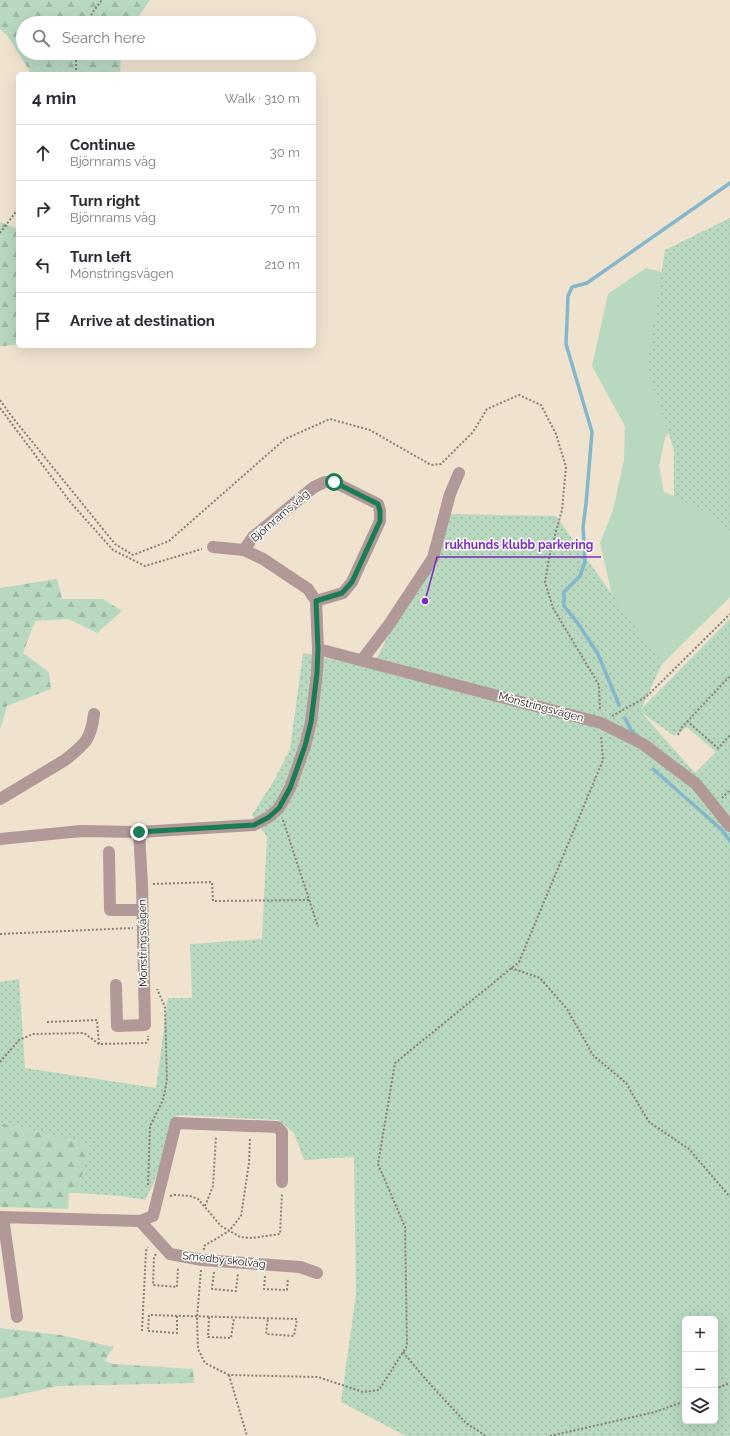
<!DOCTYPE html>
<meta charset="utf-8">
<style>
body{margin:0;font-family:Raleway,sans-serif;background:#f2f2f3;color:#2b2b33}
.controls{position:absolute;right:12px;bottom:12px;display:grid;overflow:hidden;border-radius:6px;box-shadow:0 4px 16px #0002}
.controls button{width:36px;height:36px;display:grid;place-items:center;padding:0;border:0;border-bottom:1px solid #e1e1e2;background:#fff;color:#2b2b33;font:20px sans-serif}
.stop{position:absolute;width:12px;height:12px;margin:-9px;border:3px solid #197c54;border-radius:50%;background:#fff}
.stop.end{background:#197c54;border-color:#fff;box-shadow:0 1px 4px #0008}
.list{margin:0;padding:0;list-style:none}
h2{display:flex;justify-content:space-between;align-items:center;height:52px;margin:0;padding:0 16px;font-size:17px}
h2 small{font-size:13px;font-weight:400;color:#7c7c81}
.list li{display:grid;grid-template-columns:26px 1fr auto;gap:12px;align-items:center;box-sizing:border-box;height:56px;padding:0 16px;border-top:1px solid #e1e1e2}
.list b{display:block;font-size:15px;white-space:nowrap}
.list p{margin:0;font-size:13px;white-space:nowrap;color:#7c7c81}
.list em{font-size:13px;font-style:normal;color:#7c7c81}
.icon{flex:none;width:22px;height:22px;fill:none;stroke:currentColor;stroke-width:2;stroke-linecap:round;stroke-linejoin:round}
.map{position:relative;flex:none;width:730px;height:1436px;overflow:hidden}
.search{position:absolute;background:#fff;box-shadow:0 4px 16px #0002;left:16px;top:16px;width:300px;height:44px;display:flex;align-items:center;gap:10px;box-sizing:border-box;padding:0 14px;border-radius:22px;color:#7c7c81;font-size:15px}
.panel{position:absolute;background:#fff;box-shadow:0 4px 16px #0002;left:16px;top:72px;width:300px;height:276px;border-radius:6px}
.map>svg:first-child{display:block}
.grass{fill:#b8d8c0}
.forest{fill:url(#forest-firs)}
.park{fill:url(#park-dots);fill-rule:evenodd}
.lines{fill:none;stroke-linecap:round;stroke-linejoin:round}
.stream{stroke:#84b7ca;stroke-width:3.5}
.path{stroke:#888072;stroke-width:2;stroke-dasharray:2 2;stroke-linecap:butt}
.minor{stroke:#b09997;stroke-width:12}
.route{stroke:#197c54;stroke-width:5}
.labels{text-anchor:middle;dominant-baseline:central;stroke-width:3;stroke-linejoin:round;paint-order:stroke}
.street-label{font-size:11px;fill:#19150e;stroke:#fff}
.leader{fill:none;stroke:#7b2cbf;stroke-width:1.5}
.callout-dot{fill:#7b2cbf;stroke:#fff;stroke-width:1.5}
.callout-label{font-size:12px;text-anchor:middle;font-weight:bold;fill:#7b2cbf;stroke:#fff;stroke-width:3;stroke-linejoin:round;paint-order:stroke}
</style>
<div class="map">
<svg width="730" height="1436" viewBox="0 0 730 1436">
<defs>
<pattern id="forest-firs" width="22" height="20" patternUnits="userSpaceOnUse"><rect width="22" height="20" fill="#b8d8c0"/><path d="M5 1l3.5 6h-7zM16 11l3.5 6h-7z" fill="#9eb8a4"/></pattern>
<pattern id="park-dots" width="8" height="8" patternUnits="userSpaceOnUse"><rect width="8" height="8" fill="#b8d8c0"/><path d="M2 2h.1M6 6h.1" fill="none" stroke="#9eb8a4" stroke-width="1.8" stroke-linecap="round"/></pattern>
</defs>
<rect width="100%" height="100%" fill="#efe3d0"/>
<path class="grass" d="M646,268L678,276L683,411L665,438L659,466L664,492L730,517V597L655,671L621,633L600,543L613,510L624,460L625,426L592,366L608,294Z"/>
<path class="forest" d="M0,0H150L134,23H23V53H121L120,74H29V70L7,35L0,29Z
M0,222L18,229V340L15,345L0,346Z
M57,579L62,599H103L122,611L97,633L69,619L35,621L23,653L49,672L51,689L7,706L0,730V588Z
M0,1123L90,1144L78,1193H69L68,1209L0,1207Z
M0,1328L60,1335L114,1347L104,1361L114,1364L193,1369L194,1383L58,1386L0,1399Z"/>
<path class="park" d="M730,218V531L715,517L674,496V450L647,369L665,250Z
M449,514L556,516L662,664L641,709L730,619V1436H406L341,1402L356,1294L354,1157L304,1160L294,1133L278,1120L177,1115L155,1181L145,1200L121,1196L78,1193L90,1144L0,1123V982L19,979L25,1068L156,1088L168,998H192L190,944L262,939L267,837L252,815L275,779L290,749L303,653L372,668ZM641,712L674,736L687,727L716,752L695,773ZM685,1319H715V1421H685Z"/>
<g class="lines">
<path class="stream" d="M619,705L598,654L577,622L564,606V592L580,576L585,562L583,527L586,504L592,432L566,344L568,296L572,287L587,283L730,183
M625,718L632,732L635,734
M653,769L722,830L730,841"/>
<path class="path" d="M89,23L92,13L102,0
M76,74V59L78,53
M0,233L18,209
M0,400L13,418L115,544L133,555L169,541L285,439L330,419L370,430L431,465L441,464L473,432L487,409L519,395L541,405L556,434L566,467L562,510L550,553L545,582L553,608L599,685L600,711
M0,408L71,503L113,550L145,566L202,549
M612,716L646,697L730,614
M687,721L718,748L730,735
M678,735L682,727L730,676
M722,798L730,790
M283,820L318,927
M153,884L212,882L213,901L309,900
M0,934L133,928
M511,968L540,978L567,1009L593,1055L626,1083L649,1122L689,1149L730,1197
M47,1022L97,1020L99,1044
M0,1062L19,1040L33,1034L84,1033L99,1044L146,1043L149,1038L148,1036
M148,1185L150,1126L163,1100L167,1080L165,1007L157,989
M170,1196L174,1195L190,1196L198,1199L221,1226L240,1237L252,1238L280,1234L282,1193
M205,1206L213,1186L216,1136
M204,1250V1246L229,1231L241,1216L249,1163L250,1137
M156,1254L154,1257L153,1285L177,1287L178,1267
M201,1270L197,1317L198,1349L205,1363L229,1375L318,1377L363,1392L379,1390L407,1346L405,1227L378,1164L395,1063L519,962L603,760L601,735
M214,1272L212,1289L236,1291L238,1273
M265,1276L264,1289L287,1290L288,1278
M177,1316V1333L148,1331L149,1315L297,1319L294,1336L266,1334L268,1318
M209,1317L208,1337L231,1338L234,1318
M142,1331L146,1251L148,1247
M403,1352L428,1382L466,1423L486,1436
M229,1375L247,1436
M715,1389L730,1383
M550,1436L655,1412L685,1401"/>
<path class="minor" d="M244,550L253,537L314,487L325,482H334L378,504L380,511V521L352,582L343,593L316,601
M318,649L601,723L643,744L696,784L730,826
M362,660L388,626L433,558L450,494L459,473
M0,799L65,760C85,744 91,740 94,714
M0,839L81,831L139,832L254,825L269,817L279,808L290,788L305,746L311,722L317,673L318,649L316,601L308,589L263,559L244,550L213,547
M109,852L110,910H142
M116,985L117,1026L145,1025L142,884L139,832
M0,1217L140,1221L153,1216L176,1123L277,1127L282,1132V1182
M3,1217L17,1317
M140,1221L170,1254L202,1260L300,1267L317,1273"/>
</g>
<g class="lines">
<path class="route" d="M139,832L254,825L269,817L279,808L290,788L305,746L311,722L317,673L318,649L316,601L342,593L352,582L380,521V511L378,504L334,482"/>
</g>
<g class="labels">
<g class="street-label">
<text transform="translate(280 516) rotate(-41)">Björnrams väg</text>
<text transform="translate(541 707) rotate(15)">Mönstringsvägen</text>
<text transform="translate(143 943) rotate(-91)">Mönstringsvägen</text>
<text transform="translate(224 1260) rotate(6)">Smedby skolväg</text>
</g>
</g>
<path class="leader" d="M425 601L437 557H601"/>
<circle class="callout-dot" cx="425" cy="601" r="4"/>
<g class="callout-label">
<text x="519" y="549">rukhunds klubb parkering</text>
</g>
</svg>
<div class="controls">
<button>+</button>
<button>−</button>
<button><svg class="icon" aria-label="layers" viewBox="0 0 24 24"><path d="M12 4l9 5-9 5-9-5zM3 14l9 5 9-5"/></svg></button>
</div>
<div class="stop" style="left:334px;top:482px"></div>
<div class="stop end" style="left:139px;top:832px"></div>
<div class="search"><svg class="icon" aria-label="search" viewBox="0 0 24 24"><circle cx="10" cy="10" r="6"/><path d="M15 15l6 6"/></svg>Search here</div>
<section class="panel">
<h2>4 min<small>Walk · 310 m</small></h2>
<ul class="list">
<li><svg class="icon" aria-label="ahead" viewBox="0 0 24 24"><path d="M12 20V5M6 11l6-6 6 6"/></svg><div><b>Continue</b><p>Björnrams väg</p></div><em>30 m</em></li>
<li><svg class="icon" aria-label="right" viewBox="0 0 24 24"><path d="M7 20v-9h11M14 6l5 5-5 5"/></svg><div><b>Turn right</b><p>Björnrams väg</p></div><em>70 m</em></li>
<li><svg class="icon" aria-label="left" viewBox="0 0 24 24"><path d="M17 20v-9H6M10 6l-5 5 5 5"/></svg><div><b>Turn left</b><p>Mönstringsvägen</p></div><em>210 m</em></li>
<li><svg class="icon" aria-label="arrive" viewBox="0 0 24 24"><path d="M6 21V4h12l-3 4 3 4H6"/></svg><div><b>Arrive at destination</b></div></li>
</ul>
</section>
</div>
